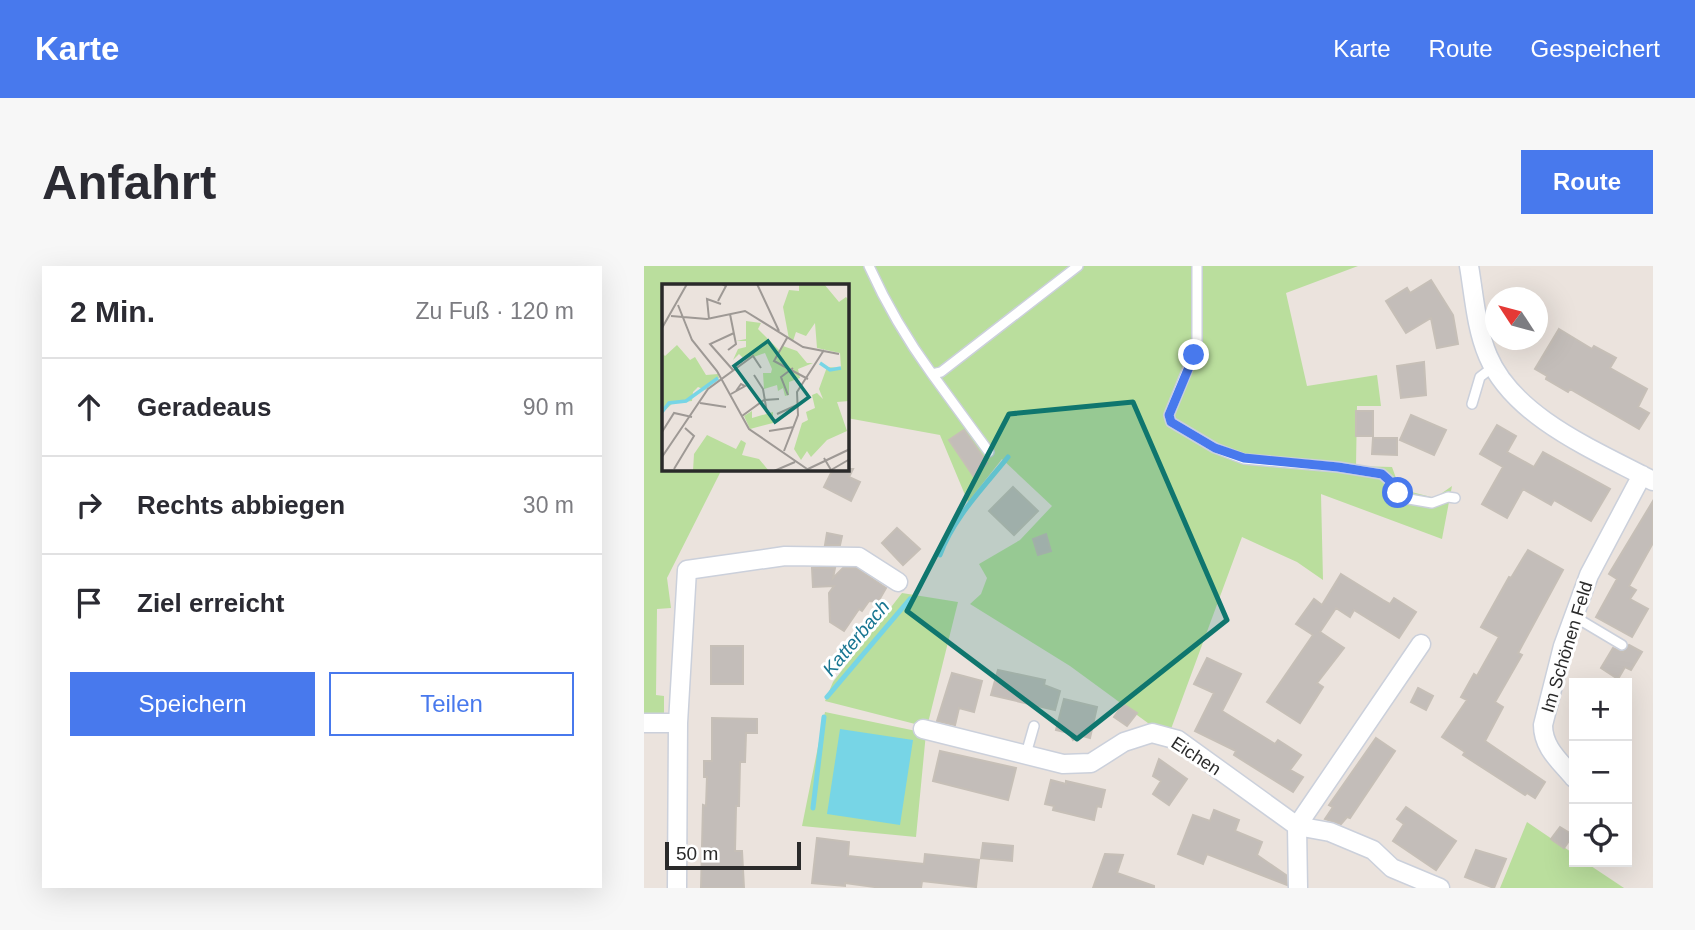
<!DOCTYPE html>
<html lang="de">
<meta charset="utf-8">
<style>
body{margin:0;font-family:Helvetica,sans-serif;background:#f7f7f7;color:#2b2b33}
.controls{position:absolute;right:21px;bottom:21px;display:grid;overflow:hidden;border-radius:0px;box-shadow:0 7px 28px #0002}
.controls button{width:63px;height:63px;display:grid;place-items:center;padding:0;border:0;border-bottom:2px solid #e1e1e2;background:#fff;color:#2b2b33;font:35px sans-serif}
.compass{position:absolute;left:841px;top:21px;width:63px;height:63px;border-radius:50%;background:#fff;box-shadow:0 7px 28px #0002;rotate:306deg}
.scale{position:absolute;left:21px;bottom:18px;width:136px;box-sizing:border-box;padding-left:7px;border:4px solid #2a2a2a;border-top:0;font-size:19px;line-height:24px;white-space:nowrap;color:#2a2a2a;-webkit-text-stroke:5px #fff;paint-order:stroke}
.stop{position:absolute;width:21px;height:21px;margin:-16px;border:5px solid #4879ed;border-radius:50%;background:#fff}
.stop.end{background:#4879ed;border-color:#fff;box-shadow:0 2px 7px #0008}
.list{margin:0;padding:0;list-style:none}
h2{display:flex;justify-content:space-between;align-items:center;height:91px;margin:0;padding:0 28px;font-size:30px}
h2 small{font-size:23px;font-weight:400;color:#7c7c81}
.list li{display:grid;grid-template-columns:46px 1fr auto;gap:21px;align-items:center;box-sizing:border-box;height:98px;padding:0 28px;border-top:2px solid #e1e1e2}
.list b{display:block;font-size:26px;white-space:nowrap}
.list em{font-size:23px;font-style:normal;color:#7c7c81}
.actions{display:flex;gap:14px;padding:21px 28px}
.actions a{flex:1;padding:16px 0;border:2px solid #4879ed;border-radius:0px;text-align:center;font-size:24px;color:#4879ed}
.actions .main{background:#4879ed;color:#fff}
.icon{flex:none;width:38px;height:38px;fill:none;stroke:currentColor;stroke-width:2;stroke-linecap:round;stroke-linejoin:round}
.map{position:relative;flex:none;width:1009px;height:622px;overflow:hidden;border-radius:0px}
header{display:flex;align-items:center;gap:42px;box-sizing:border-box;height:98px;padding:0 35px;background:#4879ed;color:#fff}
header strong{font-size:33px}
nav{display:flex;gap:38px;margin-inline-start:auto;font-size:24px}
.intro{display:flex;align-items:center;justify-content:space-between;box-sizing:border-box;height:168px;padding:0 42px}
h1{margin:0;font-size:49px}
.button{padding:18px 32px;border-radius:0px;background:#4879ed;color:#fff;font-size:24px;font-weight:700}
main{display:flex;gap:42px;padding:0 42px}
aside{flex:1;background:#fff;border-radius:0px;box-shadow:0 7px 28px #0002}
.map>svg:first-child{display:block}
.green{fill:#bade9d}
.water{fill:#77d5e6}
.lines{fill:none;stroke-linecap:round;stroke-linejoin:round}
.stream{stroke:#77d5e6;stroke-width:5}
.building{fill:#c3bdb9;stroke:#c6bfb7;stroke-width:2}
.service-casing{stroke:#cbd0db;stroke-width:12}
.minor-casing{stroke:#cbd0db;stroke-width:21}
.service{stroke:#fff;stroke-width:9}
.minor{stroke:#fff;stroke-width:18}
.route{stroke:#4879ed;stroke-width:9}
.marked{fill:#0f766e;fill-opacity:0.2;stroke:#0f766e;stroke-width:5;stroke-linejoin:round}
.labels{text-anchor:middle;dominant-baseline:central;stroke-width:6;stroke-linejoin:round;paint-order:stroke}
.street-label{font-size:18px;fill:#2a2a2a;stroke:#fff}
.water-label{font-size:19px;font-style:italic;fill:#177591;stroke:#fff}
.inset-river{fill:none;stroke:#77d5e6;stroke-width:3.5}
.inset-road{fill:none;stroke:#9e9995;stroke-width:2}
.view{fill:#0f766e;fill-opacity:0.15;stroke:#0f766e;stroke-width:3.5}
.inset-edge{fill:none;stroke:#2a2a2a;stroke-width:3.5}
</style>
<header>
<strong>Karte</strong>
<nav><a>Karte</a><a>Route</a><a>Gespeichert</a></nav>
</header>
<div class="intro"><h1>Anfahrt</h1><a class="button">Route</a></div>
<main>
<aside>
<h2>2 Min.<small>Zu Fuß · 120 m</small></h2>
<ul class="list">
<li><svg class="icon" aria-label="ahead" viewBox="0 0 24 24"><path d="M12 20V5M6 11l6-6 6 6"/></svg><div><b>Geradeaus</b></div><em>90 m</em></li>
<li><svg class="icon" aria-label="right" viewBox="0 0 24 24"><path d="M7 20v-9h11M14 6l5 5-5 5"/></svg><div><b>Rechts abbiegen</b></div><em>30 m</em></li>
<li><svg class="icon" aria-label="arrive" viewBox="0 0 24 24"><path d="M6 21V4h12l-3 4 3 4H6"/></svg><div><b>Ziel erreicht</b></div></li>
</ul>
<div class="actions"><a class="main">Speichern</a><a>Teilen</a></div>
</aside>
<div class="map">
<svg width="1009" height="622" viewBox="0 0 1009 622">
<rect width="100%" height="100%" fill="#ebe3dd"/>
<path class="green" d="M0,0H714L642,27L663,120L733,109L737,140H713L712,200L748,201L756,223L791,232L808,220L798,273L677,228L679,314L653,296L598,271L527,463L508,460L426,400L326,338L337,328L343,312L335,298L376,274L408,240L358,193L324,236L296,169L203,152V19H19V203H78L23,312L27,342L13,343L12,429L20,430V450H0Z
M258,327L314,336L283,461L181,435L189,416Z
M181,446L282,467L272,571L158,560Z
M883,556L930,588V596H941L980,622H856Z"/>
<path class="water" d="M196,463L269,474L256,559L183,548Z"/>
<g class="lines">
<path class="stream" d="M296,289C309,252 340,221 364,191
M183,431L266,333
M169,542L180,451"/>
</g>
<path class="building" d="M787,14L809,49L814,78L793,82L787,52L762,67L742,35L763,22L766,27Z
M915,63L948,83L950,80L972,92L966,102L1003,123L994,141L1005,147L995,163L926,123L924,126L902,113L903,110L891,103Z
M780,96L782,129L757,132L753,100Z
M712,145H729V170H712Z
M767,149L802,164L790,189L756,174Z
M853,159L872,170L863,186L890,201L899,186L966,223L947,255L910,234L907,239L879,223L863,252L838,238L859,201L836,188Z
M320,164L343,197L330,211L305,174Z
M729,172H753V189L728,188Z
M189,203H209L205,211L216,216L207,235L180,221Z
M369,221L394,245L370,269L345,245Z
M1009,235V277L985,320L992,324L986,333L1004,343L988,371L952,351L973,313L965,308Z
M253,262L276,283L259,299L238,277Z
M183,267L198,270L196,279H181Z
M402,268L407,285L394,289L389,273Z
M884,284L919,304L874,387L878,389L851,436L859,441L841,475L901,516L891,532L883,527L881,529L819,489L821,486L798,471L823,434L817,431L830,408L833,410L855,371L837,361L865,311L867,312Z
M168,302H191L189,312L199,302H212L242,322L234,336L225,335L218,345L215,343L200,365L186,356L185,327L190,320L169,321Z
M697,308L739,334L746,338L750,332L772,346L755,372L710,344L706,351L692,342L676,366L700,382L673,417L679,421L656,457L623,436L669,369L652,358L670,333L678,339Z
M985,379L998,386L987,404L981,401L974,413L957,402L969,382L979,386Z
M67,380H99V418H67Z
M563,392L597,408L578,445L631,478L634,474L657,489L646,504L659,511L649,526L590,489L592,485L551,465L570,427L550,418Z
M354,404L401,414L400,419L416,425L411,444L347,429Z
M308,407L338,415L330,446L315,442L311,459L293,455Z
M774,422L789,430L782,444L767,436Z
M420,433L453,441L446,472L435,469L429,474L425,467L412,464Z
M479,438L493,447L483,460L470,451Z
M68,452L113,453V467H102L101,496H96L95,540H92L91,585H98L100,622H57L59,539L62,540L63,511H60V495H68Z
M732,472L751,485L706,552L703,551L697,558L681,553L689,541L685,539Z
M296,485L372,502L364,534L289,515Z
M515,493L543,513L525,539L509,528L517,515L509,510Z
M407,514L422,518V515L461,524L457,541L453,540L450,554L409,544L410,540L401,538Z
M762,541L812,575L792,604L749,575L760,558L753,553Z
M570,544L595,554L591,565L618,576L613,589L642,609L643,619L563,588L559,598L534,588L549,549L566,555Z
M916,561L929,569L920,582L907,573Z
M173,572L205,576L204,590L280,598L281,588L335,594L332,621L278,615L277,622H238L201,617V620L168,617Z
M339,577L369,580L368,595L337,592Z
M832,584L862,593L850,622L821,611Z
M461,588L479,589L473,607L510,620V622H449Z"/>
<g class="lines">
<defs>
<path id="service" d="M225,0C242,38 264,75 288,108L297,106L434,0
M553,0V80L525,149L527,156L571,182L600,193L694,201L738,208L748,217L754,227L765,233L788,237L804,231L811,232
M288,108L345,186
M828,138L836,111L849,101
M931,351L978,379
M382,488L390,460"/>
<path id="minor" d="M825,0C830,29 832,62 844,90C870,152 953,185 1009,215
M0,457H34
M279,463L419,498L447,497L480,476L508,467L534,474L653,560L686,566L729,584L748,602L796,622
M930,512C916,495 899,482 899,459L919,380L945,309L998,209
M33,622L34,457L43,304L141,290L215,291L254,316
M654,622L653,560L777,378"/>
</defs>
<use href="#service" class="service-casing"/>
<use href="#minor" class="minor-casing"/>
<use href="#service" class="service"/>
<use href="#minor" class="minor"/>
</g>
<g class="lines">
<path class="route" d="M550,89L525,149L527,156L571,182L600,192L694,201L738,208L748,217L754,227"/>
</g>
<path class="marked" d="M489,136L583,354L433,473L263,345L365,148Z"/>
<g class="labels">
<g class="street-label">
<text transform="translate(923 381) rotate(-73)">Im Schönen Feld</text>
<text transform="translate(552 490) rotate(33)">Eichen</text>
</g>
<g class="water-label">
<text transform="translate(212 372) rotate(-50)">Katterbach</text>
</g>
</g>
<g transform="translate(18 18)">
<rect width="187" height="187" fill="#ebe3dd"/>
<path d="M137,0H162L177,18L184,13L187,16V117L175,118L185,147L165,156L149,173L145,167L139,176L132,165L140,139L146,136L144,128L153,124L150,111L155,109L161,115L157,105L165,83L179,84L178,69L155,64L153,39L144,52L134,48L131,57L127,55L121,23L127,6L137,7ZM84,37L99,39L96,45L118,67L121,62L135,67L145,79H151L136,85L138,94L127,98V111L123,112L121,104L116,107L115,101L102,105L101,89H109L110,85L103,69L83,76L77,70L71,76L76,65L84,63V57H74L84,55ZM15,61L28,76L33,73L44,91L56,90L57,94L43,106L36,103L31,108L30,117L11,119L0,129V69L3,72ZM90,127V134L111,128V139L88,145L82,132ZM45,151L74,165L79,156L84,159L80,171L97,175L107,187H31L32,170Z" fill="#bade9d"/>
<path class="inset-river" d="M158,79L168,86L179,84M0,128L7,119L24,117L56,94"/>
<path class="inset-road" d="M95,0L117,47M56,17L64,2L60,0M16,21L30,56L55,87L87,145L148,187M9,32L45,35L83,27L141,63L177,70M47,35L45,15L59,20M0,44L25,0M125,54L112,77L146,95M66,66L74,60L68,30M71,86L48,60L72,49M92,91L101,105L105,129M69,110L83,102L79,100L74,107M126,111L119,93L131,84M38,119L64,123M115,130L135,121M80,132L102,116L117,115M107,147L132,143M0,148L12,129L30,133M122,167L136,131L135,108L162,66M0,173L46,105L91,72L99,84M162,174L169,186L188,175M12,185L32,152L23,144M146,185L188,165M112,187L133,178"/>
<path class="view" d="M106,57L147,113L113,138L72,82Z"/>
<rect width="187" height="187" class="inset-edge"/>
</g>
</svg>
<div class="controls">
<button>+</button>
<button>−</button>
<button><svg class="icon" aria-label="locate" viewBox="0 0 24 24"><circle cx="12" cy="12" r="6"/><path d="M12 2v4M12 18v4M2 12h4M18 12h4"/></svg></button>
</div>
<svg class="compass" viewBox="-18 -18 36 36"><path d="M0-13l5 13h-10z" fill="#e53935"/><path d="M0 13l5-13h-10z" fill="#7c7c81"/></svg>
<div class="scale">50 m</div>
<div class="stop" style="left:754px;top:227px"></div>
<div class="stop end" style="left:550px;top:89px"></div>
</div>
</main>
